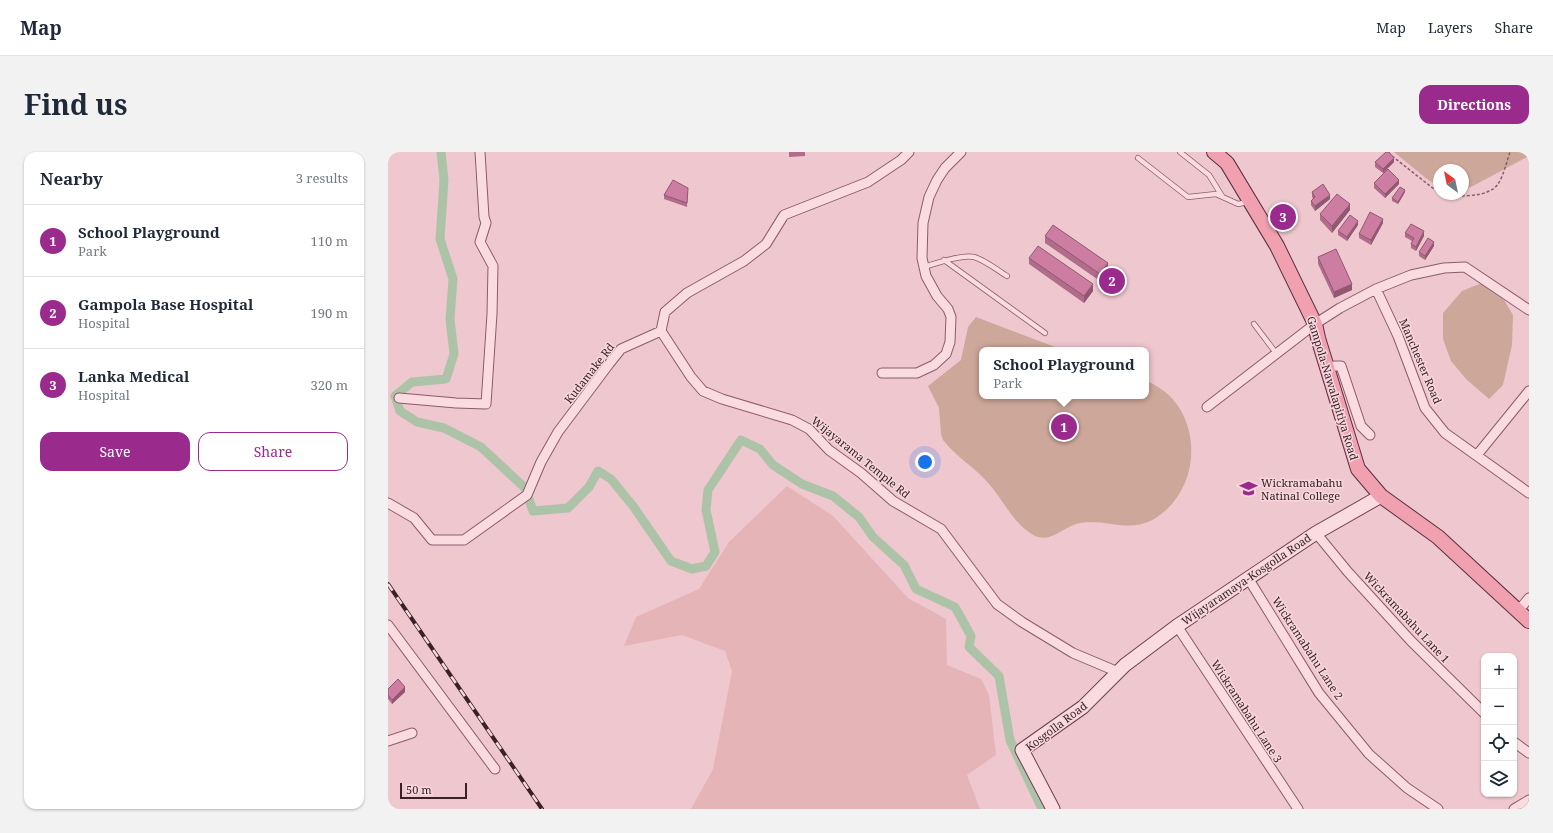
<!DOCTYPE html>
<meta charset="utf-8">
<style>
body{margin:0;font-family:"Noto Serif",serif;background:#f2f2f3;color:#1f2937}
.controls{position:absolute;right:12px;bottom:12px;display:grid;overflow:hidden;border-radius:8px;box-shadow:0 1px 3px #0004}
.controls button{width:36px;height:36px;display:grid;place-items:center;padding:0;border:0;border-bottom:1px solid #e0e1e3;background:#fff;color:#1f2937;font:20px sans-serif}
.compass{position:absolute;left:1045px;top:12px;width:36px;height:36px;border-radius:50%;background:#fff;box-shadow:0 1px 3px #0004;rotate:327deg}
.scale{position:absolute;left:12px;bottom:10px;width:67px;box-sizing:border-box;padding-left:4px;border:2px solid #3b202a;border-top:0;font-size:11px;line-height:14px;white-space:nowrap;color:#3b202a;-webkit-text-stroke:3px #f6d7dc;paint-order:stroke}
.you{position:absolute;left:537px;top:310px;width:14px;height:14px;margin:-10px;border:3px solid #fff;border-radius:50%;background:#1a73e8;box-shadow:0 0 0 6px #1a73e833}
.badge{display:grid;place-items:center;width:26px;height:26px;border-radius:50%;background:#9a2b8d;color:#fff;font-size:13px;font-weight:700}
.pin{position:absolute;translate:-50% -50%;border:2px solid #fff;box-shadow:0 1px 4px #0006}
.popup{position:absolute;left:591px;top:195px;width:170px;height:52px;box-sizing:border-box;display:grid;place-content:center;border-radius:8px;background:#fff;filter:drop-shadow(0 1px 3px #0005);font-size:13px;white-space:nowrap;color:#747a83}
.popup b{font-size:15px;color:#1f2937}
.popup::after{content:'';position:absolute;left:50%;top:100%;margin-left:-8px;border:8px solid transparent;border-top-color:#fff}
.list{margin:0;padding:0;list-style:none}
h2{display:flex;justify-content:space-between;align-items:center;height:52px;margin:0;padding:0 16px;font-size:17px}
h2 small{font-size:13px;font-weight:400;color:#747a83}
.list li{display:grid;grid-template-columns:26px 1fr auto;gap:12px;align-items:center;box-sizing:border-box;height:72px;padding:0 16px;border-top:1px solid #e0e1e3}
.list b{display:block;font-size:15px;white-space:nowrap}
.list p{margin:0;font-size:13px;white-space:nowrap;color:#747a83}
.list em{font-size:13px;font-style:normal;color:#747a83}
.actions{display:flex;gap:8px;padding:12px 16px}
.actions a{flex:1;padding:9px 0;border:1px solid #9a2b8d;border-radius:12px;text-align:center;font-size:14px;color:#9a2b8d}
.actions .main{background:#9a2b8d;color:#fff}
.icon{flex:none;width:22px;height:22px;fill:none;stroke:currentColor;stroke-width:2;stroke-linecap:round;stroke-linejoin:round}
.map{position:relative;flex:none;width:1141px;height:657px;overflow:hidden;border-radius:12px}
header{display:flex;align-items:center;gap:24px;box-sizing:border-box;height:56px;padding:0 20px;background:#fff;border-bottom:1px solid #e0e1e3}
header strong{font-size:19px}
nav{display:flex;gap:22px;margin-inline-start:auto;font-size:14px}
.intro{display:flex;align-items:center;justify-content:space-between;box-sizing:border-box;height:96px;padding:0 24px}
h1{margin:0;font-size:28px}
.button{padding:10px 18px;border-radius:12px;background:#9a2b8d;color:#fff;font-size:14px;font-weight:700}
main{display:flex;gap:24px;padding:0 24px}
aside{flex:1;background:#fff;border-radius:12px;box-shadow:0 1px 3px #0004}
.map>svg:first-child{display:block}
.farmland{fill:#e5b4b6}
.green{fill:#cda79a}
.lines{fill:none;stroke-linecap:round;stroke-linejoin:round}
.canal{stroke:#adc3a8;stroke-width:9}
.lane-casing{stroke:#8b5c6c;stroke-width:6}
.street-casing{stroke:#8b5c6c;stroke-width:11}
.secondary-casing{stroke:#6d3f50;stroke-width:15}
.primary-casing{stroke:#593041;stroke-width:16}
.path{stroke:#8b5c6c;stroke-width:1.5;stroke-dasharray:3 2;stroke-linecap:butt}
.lane{stroke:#f9dbe0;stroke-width:4.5}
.street{stroke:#f9dbe0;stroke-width:9}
.secondary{stroke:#f9dbe0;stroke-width:13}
.primary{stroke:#f1a0af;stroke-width:14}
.rail-casing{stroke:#3b202a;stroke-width:4}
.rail{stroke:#f6d7dc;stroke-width:2.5;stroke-dasharray:8;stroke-linecap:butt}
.wall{fill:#b06c8a}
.shaded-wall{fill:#905871}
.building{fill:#cd7da1;stroke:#905871}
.labels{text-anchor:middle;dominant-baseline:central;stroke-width:3;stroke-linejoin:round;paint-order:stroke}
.street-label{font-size:11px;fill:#3b202a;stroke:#f6d7dc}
.poi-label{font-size:11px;fill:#3b202a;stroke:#f6d7dc;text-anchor:start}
</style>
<header>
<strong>Map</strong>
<nav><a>Map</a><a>Layers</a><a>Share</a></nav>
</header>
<div class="intro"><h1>Find us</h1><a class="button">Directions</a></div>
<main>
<aside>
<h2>Nearby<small>3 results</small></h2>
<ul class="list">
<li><span class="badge">1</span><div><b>School Playground</b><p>Park</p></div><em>110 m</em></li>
<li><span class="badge">2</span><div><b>Gampola Base Hospital</b><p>Hospital</p></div><em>190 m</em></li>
<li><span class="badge">3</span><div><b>Lanka Medical</b><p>Hospital</p></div><em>320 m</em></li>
</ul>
<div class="actions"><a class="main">Save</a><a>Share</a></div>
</aside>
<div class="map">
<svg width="1141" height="657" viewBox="0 0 1141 657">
<rect width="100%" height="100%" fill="#efc7ce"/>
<path class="farmland" d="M399,334L445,364L520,446L558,467L559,513L593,527L601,543L608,603L579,623L592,657H303L325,617L344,519L337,499L294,483L236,494L248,465L311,437L341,390Z"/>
<path class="green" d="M1006,0H1141V4L1085,34L1075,37V18H1051V35L1039,27Z
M1096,130L1116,148L1125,163L1124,193L1115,233L1101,247L1078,227L1063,209L1055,187V161L1074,139Z
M588,165L675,198H594V244H758V229C816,251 818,336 766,367C739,382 719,366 692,371C676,374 664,391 647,384C626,373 616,349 601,332C588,316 568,305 555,288L553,282L551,256L540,234L573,208L580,175Z"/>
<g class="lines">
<path class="canal" d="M53,0L56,28L52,87L65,127L62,167L66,202L58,227L24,230L7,244L12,259L29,270L56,276L93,295L137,336L145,359L180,356L201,335L210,319L223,327L245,354L283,409L304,417L318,414L327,400L318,358L320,338L353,288L372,297L385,313L414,332L445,344L471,365L485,385L516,413L528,437L567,455L583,484L581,495L611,524L622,588L654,657"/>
<defs>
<path id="lane" d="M792,0L821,23L834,44
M750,6L800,45L828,42L850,52L860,50
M556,108L657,181
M536,115C548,111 575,102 586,105C597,108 609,118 619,124
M866,172L888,201"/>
<path id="street" d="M988,137L1010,184L1037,256L1057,281L1141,341
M273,179L303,225L315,239L334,247L404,268L421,277L441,298L473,321L505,349L553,377L609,452L634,470L685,501L730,520
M939,214H953L973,274L982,283
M494,221H529L546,213L558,202L562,190L563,165L560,157L549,144L538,124L534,106L535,71L541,45L549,28L557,16L573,0
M11,246L68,251L98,252L104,162L105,114L92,90L98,71L96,65L92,0
M819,255L927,172L952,156L988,137L1023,123L1056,116L1077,115L1141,158
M1089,303L1141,239
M0,351L26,366L44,388H76L139,343L153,310L170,280L221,212L233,197L273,179L277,160L299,141L356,109L378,92L396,63L480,30L513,8L521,0
M928,381L960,420L1023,489L1096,561
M860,426L931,541L981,602L1019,636L1050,657
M1131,458L1141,446
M0,473L107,617
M789,474L910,657
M0,589L24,581
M1126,590L1141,601
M1126,657L1141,648"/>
<path id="secondary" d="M665,657L634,598L695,555L737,513L789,474L928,381L993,344"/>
<path id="primary" d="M826,0L839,11L889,94L927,172L930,186L970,317L993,344L1050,385L1141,469"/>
</defs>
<use href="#lane" class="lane-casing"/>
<use href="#street" class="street-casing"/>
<use href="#secondary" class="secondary-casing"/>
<use href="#primary" class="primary-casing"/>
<path class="path" d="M1004,4L1051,41
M1054,42C1068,45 1101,46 1110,32C1115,25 1119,9 1122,0"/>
<use href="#lane" class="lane"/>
<use href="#street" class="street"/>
<use href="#secondary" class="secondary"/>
<use href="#primary" class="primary"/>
<defs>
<path id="rail" d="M0,432L154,657"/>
</defs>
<use href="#rail" class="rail-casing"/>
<use href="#rail" class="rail"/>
</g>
<path class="wall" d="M401,0H417V4L401,5Z
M987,10H1006L995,21L987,15Z
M986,31L1011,32L997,46L986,36Z
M300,40L299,55L276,47V43Z
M924,40L942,47L927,59L923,53V49L925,47L924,45Z
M1017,40L1010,52L1004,49V46Z
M962,58L944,81L932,68V62Z
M995,71L983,93L971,86V82Z
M970,73L959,89L950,83V79Z
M1017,81L1036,84L1028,99L1023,96V92L1024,89L1017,85Z
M657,84L720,117L712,129L657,91Z
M1046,94L1037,108L1031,104V100Z
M930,105L964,138L946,146L930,112Z
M641,106L705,139L696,151L641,112Z
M0,537L17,540L4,552L0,547Z"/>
<path class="shaded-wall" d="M1006,6V10L995,21V17Z
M1011,28V32L997,46V42Z
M1017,38V40L1010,52V50Z
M942,43V47L927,59V54Z
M962,52V58L944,81V74Z
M995,67V71L983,93V88Z
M970,69V73L959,89V85Z
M1036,79V84L1028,99V95Z
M1046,90V94L1037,108V104Z
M720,111V117L712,129V122Z
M705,132V139L696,151V144Z
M964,132V138L946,146V140Z
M17,535V540L4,552V548Z"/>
<path class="building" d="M998,0H1001L1006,6L995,17L987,10Z
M1000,17L1011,28L997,42L986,31Z
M285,28L300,36L299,51L276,43Z
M935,32L942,43L927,54L923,49L927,45L924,40Z
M1012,35L1017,38L1010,50L1004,46Z
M949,42L962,52L944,74L932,62Z
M982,60L995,67L983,88L971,82Z
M962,63L970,69L959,85L950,79Z
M1023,72L1036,79L1028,95L1023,92L1026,86L1017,81Z
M665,73L720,111L712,122L657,84Z
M1040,86L1046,90L1037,104L1031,100Z
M650,94L705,132L696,144L641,106Z
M948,97L964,132L946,140L930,105Z
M10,527L17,535L4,548L0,543V537Z"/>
<defs>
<symbol id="school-bare" viewBox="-9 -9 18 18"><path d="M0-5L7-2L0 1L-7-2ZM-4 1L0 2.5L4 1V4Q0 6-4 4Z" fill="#9a2b8d" stroke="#f6d7dc" stroke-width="2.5" paint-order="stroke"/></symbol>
</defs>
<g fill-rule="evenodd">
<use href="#school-bare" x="848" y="324" width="25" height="25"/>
</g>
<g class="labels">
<g class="street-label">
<text transform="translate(1033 209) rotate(67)">Manchester Road</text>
<text transform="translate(201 221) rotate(-52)">Kudamake Rd</text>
<text transform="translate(945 236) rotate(73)">Gampola-Nawalapitiya Road</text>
<text transform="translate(473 305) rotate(39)">Wijayarama Temple Rd</text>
<text transform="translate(858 427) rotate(-34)">Wijayaramaya-Kosgolla Road</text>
<text transform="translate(1019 465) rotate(47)">Wickramabahu Lane 1</text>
<text transform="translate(920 496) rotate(57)">Wickramabahu Lane 2</text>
<text transform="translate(859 559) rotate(57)">Wickramabahu Lane 3</text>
<text transform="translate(668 574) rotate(-37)">Kosgolla Road</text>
</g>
<g class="poi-label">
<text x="873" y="330">Wickramabahu<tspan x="873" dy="13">Natinal College</tspan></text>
</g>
</g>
</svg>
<div class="controls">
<button>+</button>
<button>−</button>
<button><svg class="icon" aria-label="locate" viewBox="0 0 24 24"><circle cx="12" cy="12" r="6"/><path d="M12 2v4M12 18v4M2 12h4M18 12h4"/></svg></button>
<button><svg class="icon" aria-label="layers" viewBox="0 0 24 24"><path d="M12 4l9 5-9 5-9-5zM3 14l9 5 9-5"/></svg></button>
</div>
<svg class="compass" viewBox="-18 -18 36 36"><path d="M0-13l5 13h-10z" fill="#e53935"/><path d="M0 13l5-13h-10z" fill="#747a83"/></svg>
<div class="scale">50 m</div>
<div class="you"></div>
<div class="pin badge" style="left:676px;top:275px">1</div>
<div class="popup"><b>School Playground</b>Park</div>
<div class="pin badge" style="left:724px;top:129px">2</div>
<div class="pin badge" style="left:895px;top:65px">3</div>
</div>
</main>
